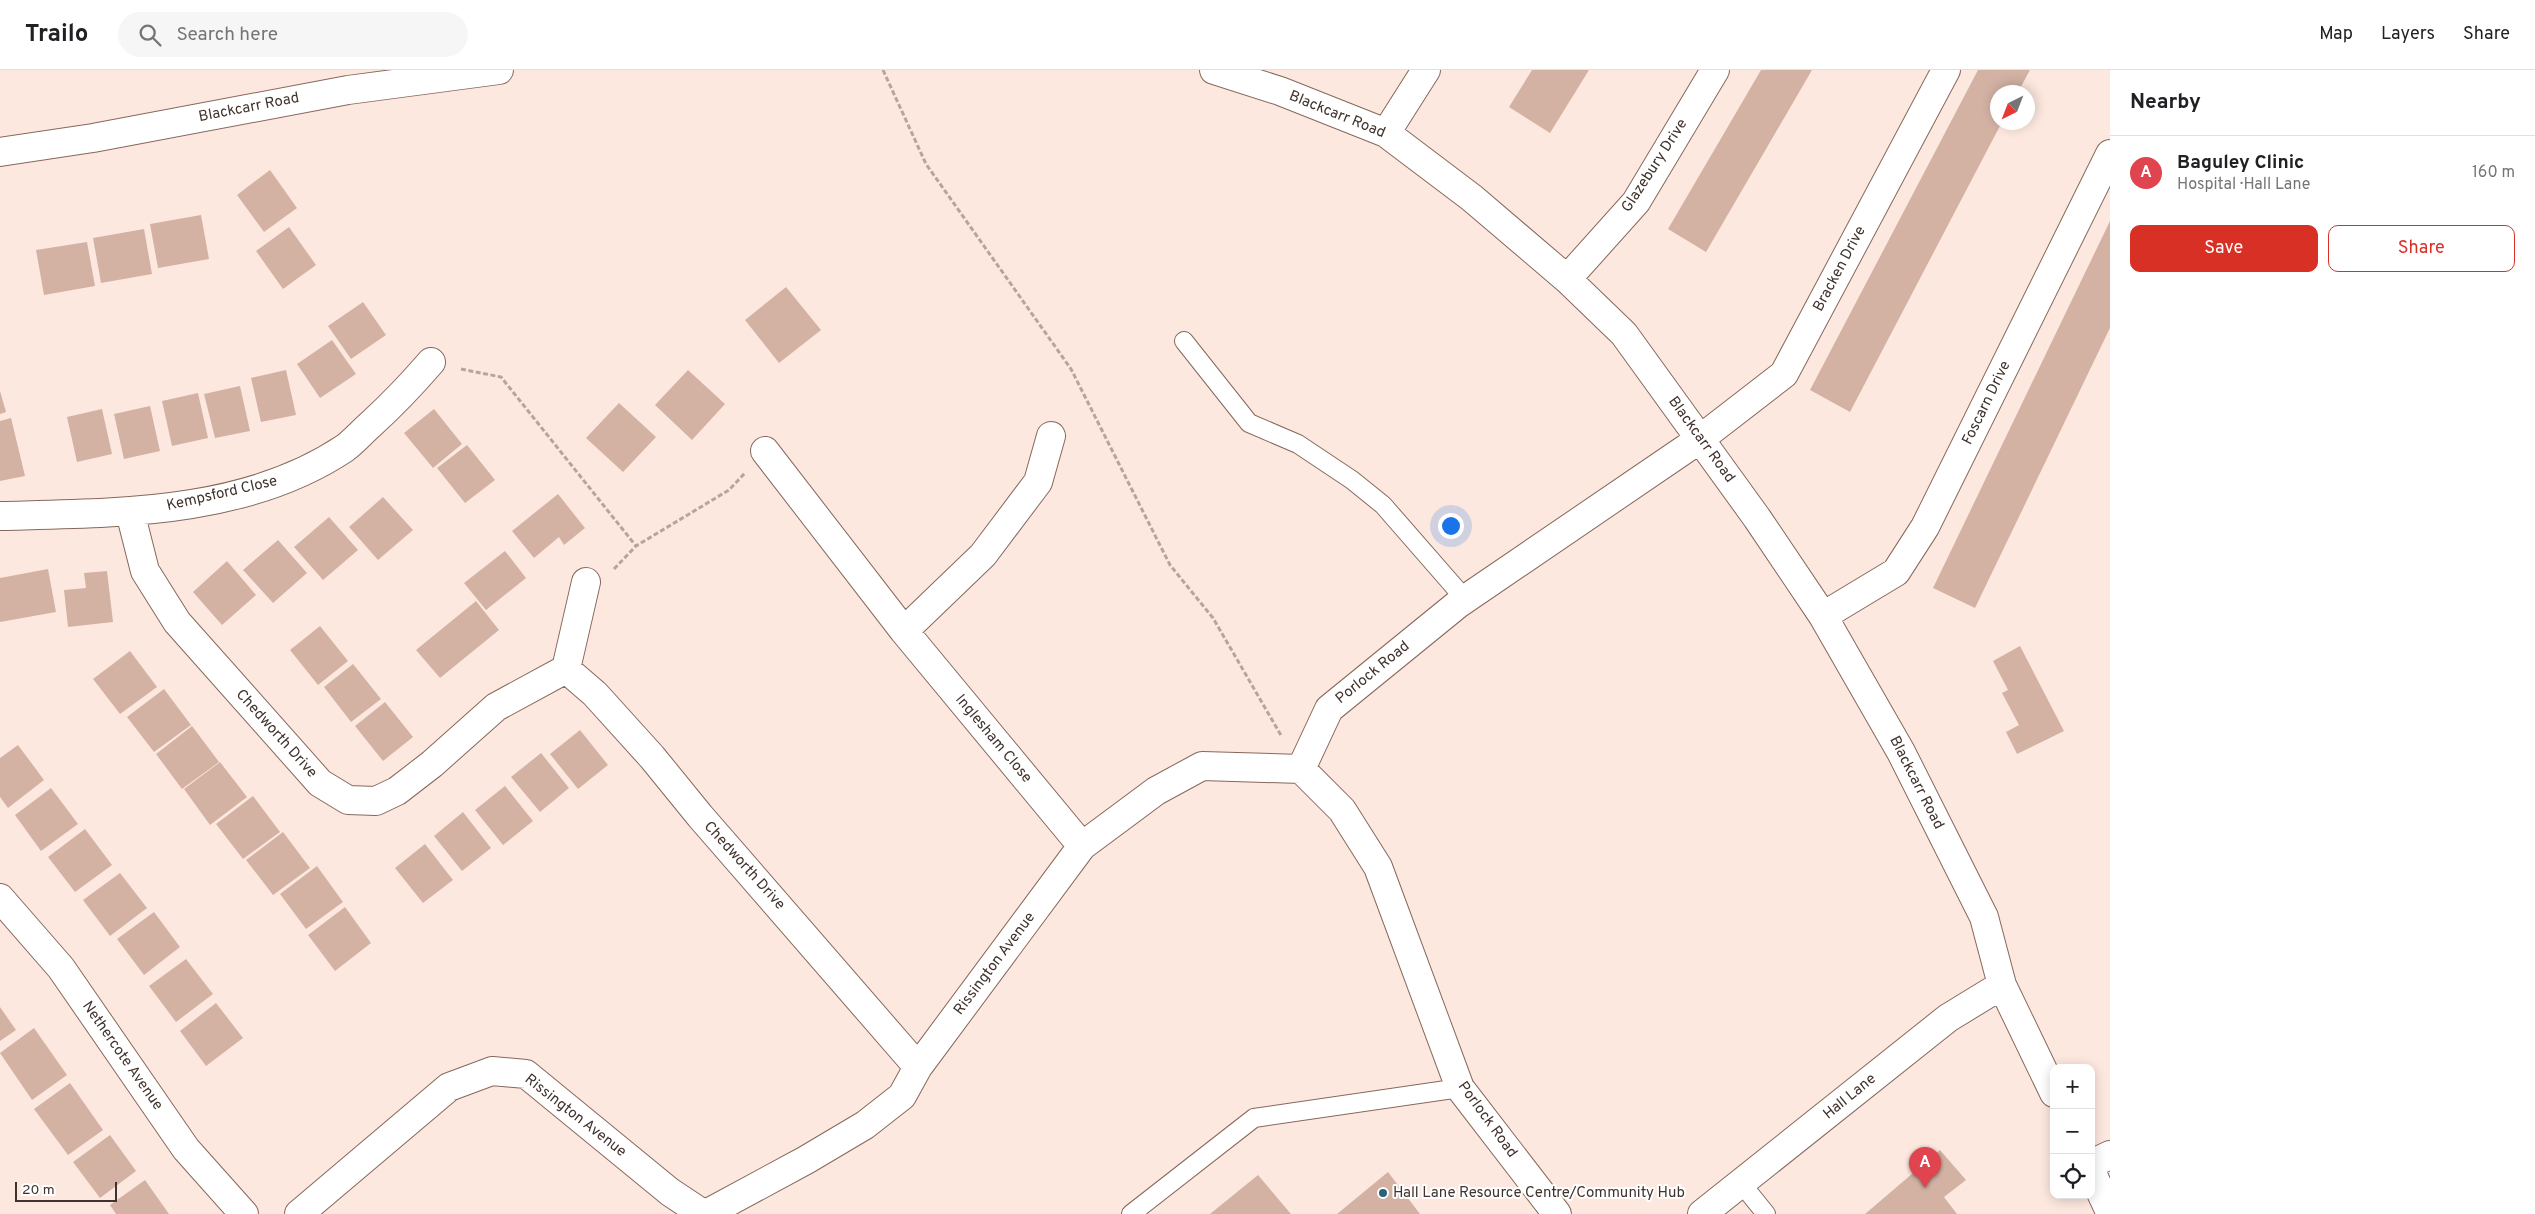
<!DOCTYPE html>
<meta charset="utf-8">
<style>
body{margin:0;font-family:Overpass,sans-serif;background:#f6f6f6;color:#202124}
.controls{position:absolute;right:15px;bottom:15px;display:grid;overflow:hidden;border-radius:10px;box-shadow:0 2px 12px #0003}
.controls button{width:45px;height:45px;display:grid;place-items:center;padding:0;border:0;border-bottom:1px solid #e0e0e0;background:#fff;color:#202124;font:25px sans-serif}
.compass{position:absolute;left:1990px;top:15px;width:45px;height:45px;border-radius:50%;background:#fff;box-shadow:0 2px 12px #0003;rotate:222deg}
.scale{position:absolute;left:15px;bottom:12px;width:102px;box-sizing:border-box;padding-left:5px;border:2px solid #40332d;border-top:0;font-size:14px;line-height:18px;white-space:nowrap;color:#40332d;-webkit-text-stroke:4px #fff;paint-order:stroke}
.you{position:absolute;left:1450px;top:455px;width:18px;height:18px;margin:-12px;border:4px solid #fff;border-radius:50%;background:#1a73e8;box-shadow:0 0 0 8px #1a73e833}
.badge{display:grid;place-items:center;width:32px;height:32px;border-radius:50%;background:#d93025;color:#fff;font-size:16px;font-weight:700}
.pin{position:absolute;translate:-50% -41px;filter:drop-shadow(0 1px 2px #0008)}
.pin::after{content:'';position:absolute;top:26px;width:18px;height:15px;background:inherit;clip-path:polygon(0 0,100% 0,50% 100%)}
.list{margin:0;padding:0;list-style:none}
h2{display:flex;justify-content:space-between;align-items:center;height:65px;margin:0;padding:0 20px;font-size:21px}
h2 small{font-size:16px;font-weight:400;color:#757577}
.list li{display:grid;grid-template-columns:32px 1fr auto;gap:15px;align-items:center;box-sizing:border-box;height:75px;padding:0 20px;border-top:1px solid #e0e0e0}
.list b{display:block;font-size:19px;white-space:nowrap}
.list p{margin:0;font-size:16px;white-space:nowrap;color:#757577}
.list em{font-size:16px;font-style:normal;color:#757577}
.actions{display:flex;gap:10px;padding:15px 20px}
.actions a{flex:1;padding:11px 0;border:1px solid #d93025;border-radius:10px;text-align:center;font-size:18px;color:#d93025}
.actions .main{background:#d93025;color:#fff}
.icon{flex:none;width:28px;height:28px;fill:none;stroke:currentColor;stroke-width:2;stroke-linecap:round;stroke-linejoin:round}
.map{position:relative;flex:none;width:2110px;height:1144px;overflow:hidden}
header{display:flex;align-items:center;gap:30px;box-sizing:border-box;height:70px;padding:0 25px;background:#fff;border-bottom:1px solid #e0e0e0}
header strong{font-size:24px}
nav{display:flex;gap:28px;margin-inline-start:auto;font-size:18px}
.search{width:350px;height:45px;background:#f6f6f6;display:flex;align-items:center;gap:12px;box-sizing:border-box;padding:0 18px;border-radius:28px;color:#757577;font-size:19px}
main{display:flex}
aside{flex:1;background:#fff}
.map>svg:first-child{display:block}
.building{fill:#d3b2a4}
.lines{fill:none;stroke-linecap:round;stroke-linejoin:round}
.lane-casing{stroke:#86685b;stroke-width:20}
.street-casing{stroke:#86685b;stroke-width:30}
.path{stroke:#b7a59d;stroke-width:3;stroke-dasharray:5 2.5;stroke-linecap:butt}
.lane{stroke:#fff;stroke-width:18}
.street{stroke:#fff;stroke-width:28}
.poi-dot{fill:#25647a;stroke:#fff;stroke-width:2}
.labels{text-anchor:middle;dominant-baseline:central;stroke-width:4;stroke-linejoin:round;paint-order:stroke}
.street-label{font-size:15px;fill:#40332d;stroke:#fff}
.poi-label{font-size:15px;fill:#40332d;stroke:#fff;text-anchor:start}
</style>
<header>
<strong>Trailo</strong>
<div class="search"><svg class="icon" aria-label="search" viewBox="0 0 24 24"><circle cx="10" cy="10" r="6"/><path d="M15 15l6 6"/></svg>Search here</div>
<nav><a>Map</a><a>Layers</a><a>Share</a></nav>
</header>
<main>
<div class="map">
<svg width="2110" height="1144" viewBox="0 0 2110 1144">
<rect width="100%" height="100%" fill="#fde8df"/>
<path class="building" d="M1532,0H1589L1550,63L1509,37Z
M1761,0H1812L1706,182L1668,159Z
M1978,0H2030L2018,22H1998V52H2002L1850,342L1810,320Z
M270,100L297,138L264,162L237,125Z
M201,145L209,189L158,198L150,154Z
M2110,151V258L1975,538L1933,518Z
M289,157L316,195L283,219L256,181Z
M144,159L152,204L101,213L93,168Z
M87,172L95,216L44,225L36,180Z
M786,217L821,260L779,293L745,250Z
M363,232L386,265L351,289L328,256Z
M332,270L356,304L320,328L297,294Z
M286,300L296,345L261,352L251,308Z
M688,300L725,334L692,370L655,335Z
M240,316L250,361L215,368L204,324Z
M0,321L6,342L0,344Z
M198,323L208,368L172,376L162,331Z
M619,333L656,367L623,402L586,368Z
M150,336L160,381L124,389L114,344Z
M102,339L112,384L77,392L67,347Z
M434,339L462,374L433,398L404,363Z
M11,348L25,406L0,411V351Z
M467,375L495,410L465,433L437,398Z
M558,424L585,458L564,475L559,467L534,488L512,461Z
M383,427L413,460L378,490L349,457Z
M329,447L358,480L323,510L294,477Z
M278,470L307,503L273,533L243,500Z
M505,481L526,508L486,540L464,513Z
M227,491L256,525L222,555L193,522Z
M48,499L56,542L0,552V508Z
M107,501L113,552L68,557L64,520L86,518L84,503Z
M476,531L499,560L440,608L416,580Z
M320,556L348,591L318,615L290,580Z
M2020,576L2064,661L2017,684L2006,662L2019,655L2002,623L2008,620L1993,591Z
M130,581L157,617L120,644L93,609Z
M353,594L381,629L351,652L324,617Z
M164,619L191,655L154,682L127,647Z
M385,632L413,667L383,691L355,656Z
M192,656L219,692L182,719L156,684Z
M580,660L608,695L578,719L550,684Z
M18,675L44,710L8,738L0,727V688Z
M541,683L569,718L540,742L511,707Z
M220,692L247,727L210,755L184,719Z
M505,716L533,751L503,775L475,740Z
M51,718L78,754L41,781L15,745Z
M253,726L280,762L243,789L216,754Z
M463,742L491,778L462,801L434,766Z
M85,759L112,795L75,822L48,787Z
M283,762L310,798L273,825L246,790Z
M425,774L453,810L423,833L395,798Z
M317,796L343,832L306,859L280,824Z
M120,803L147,838L110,866L83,830Z
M345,837L371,873L335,901L308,865Z
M154,842L180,877L144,905L117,869Z
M186,889L213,924L176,952L149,916Z
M216,933L243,968L206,996L180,961Z
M0,937L16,960L0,971Z
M34,958L67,1005L32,1030L0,983Z
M70,1013L103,1060L68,1085L34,1039Z
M110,1065L136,1101L100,1128L73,1092Z
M1940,1080L1966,1110L1944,1127L1957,1144H1865Z
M1388,1102L1420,1144H1337Z
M1258,1105L1291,1144H1210Z
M145,1110L169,1144H116L110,1135Z"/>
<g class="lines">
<defs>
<path id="lane" d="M1184,271L1249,353L1298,374L1352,410L1383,435L1465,529
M1741,1113L1766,1144
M1131,1144L1254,1048L1460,1018"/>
<path id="street" d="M1214,0L1280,21L1386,63L1472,128L1567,209L1624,264L1757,448L1823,546L1901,682L1984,847L2002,915L2054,1023
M1386,63L1426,0
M0,82L93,68L348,20L499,0
M1567,209L1636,132L1715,0
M765,381L904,561L1082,776
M130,442L145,501L177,552L320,713L348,730L376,731L397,721L432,694L496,637L566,599L595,624L652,687L700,746L918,997
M0,446C116,443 245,445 345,378C354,371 362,362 370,355C392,335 412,314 431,292
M1823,546L1896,502L1925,457L2110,84
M904,561L983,485L1038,412L1051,366
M566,599L586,512
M1301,699L1329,639L1458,534L1700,369L1784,304L1946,0
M1301,699L1342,740L1378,797L1460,1018L1557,1144
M0,828L61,898L186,1079L244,1144
M2091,1094L2110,1085
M2091,1101L2110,1142
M299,1144L449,1017L492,1001L526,1004L670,1122L703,1144
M706,1144L806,1090L865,1055L902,1026L918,997L1082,776L1156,721L1202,696L1301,699
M1702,1144L1948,948L2002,915"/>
</defs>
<use href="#lane" class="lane-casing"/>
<use href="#street" class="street-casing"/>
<path class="path" d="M883,0L926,94L1071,299L1170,495L1213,548L1282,667
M461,299L501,307L636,476
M614,499L636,476L729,420L745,403"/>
<use href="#lane" class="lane"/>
<use href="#street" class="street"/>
</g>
<circle class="poi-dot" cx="1383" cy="1123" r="5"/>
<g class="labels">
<g class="street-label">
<text transform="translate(249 38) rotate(-11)">Blackcarr Road</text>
<text transform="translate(1337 45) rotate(22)">Blackcarr Road</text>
<text transform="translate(1655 96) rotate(-57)">Glazebury Drive</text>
<text transform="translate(1840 199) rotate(-62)">Bracken Drive</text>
<text transform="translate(1987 333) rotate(-64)">Foscarn Drive</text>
<text transform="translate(1701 370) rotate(54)">Blackcarr Road</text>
<text transform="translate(222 424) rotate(-13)">Kempsford Close</text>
<text transform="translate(1373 603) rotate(-39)">Porlock Road</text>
<text transform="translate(276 664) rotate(48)">Chedworth Drive</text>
<text transform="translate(993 669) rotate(50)">Inglesham Close</text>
<text transform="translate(1916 713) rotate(63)">Blackcarr Road</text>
<text transform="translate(744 796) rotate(48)">Chedworth Drive</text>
<text transform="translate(995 894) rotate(-53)">Rissington Avenue</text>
<text transform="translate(122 986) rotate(55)">Nethercote Avenue</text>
<text transform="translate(1850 1027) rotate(-39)">Hall Lane</text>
<text transform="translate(575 1046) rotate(38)">Rissington Avenue</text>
<text transform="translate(1487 1050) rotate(54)">Porlock Road</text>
</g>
<g class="poi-label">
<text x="1393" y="1123">Hall Lane Resource Centre/Community Hub</text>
</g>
</g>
</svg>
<div class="controls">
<button>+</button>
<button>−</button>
<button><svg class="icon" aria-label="locate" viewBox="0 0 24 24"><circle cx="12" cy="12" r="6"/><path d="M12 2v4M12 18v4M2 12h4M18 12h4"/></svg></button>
</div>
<svg class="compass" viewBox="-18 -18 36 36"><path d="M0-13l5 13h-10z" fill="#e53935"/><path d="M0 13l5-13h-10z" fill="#757577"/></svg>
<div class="scale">20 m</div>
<div class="you"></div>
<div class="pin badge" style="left:1925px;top:1118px;background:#e0444e">A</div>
</div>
<aside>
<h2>Nearby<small></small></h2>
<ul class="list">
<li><span class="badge" style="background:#e0444e">A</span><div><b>Baguley Clinic</b><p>Hospital · Hall Lane</p></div><em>160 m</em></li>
</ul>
<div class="actions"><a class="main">Save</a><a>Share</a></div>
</aside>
</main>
